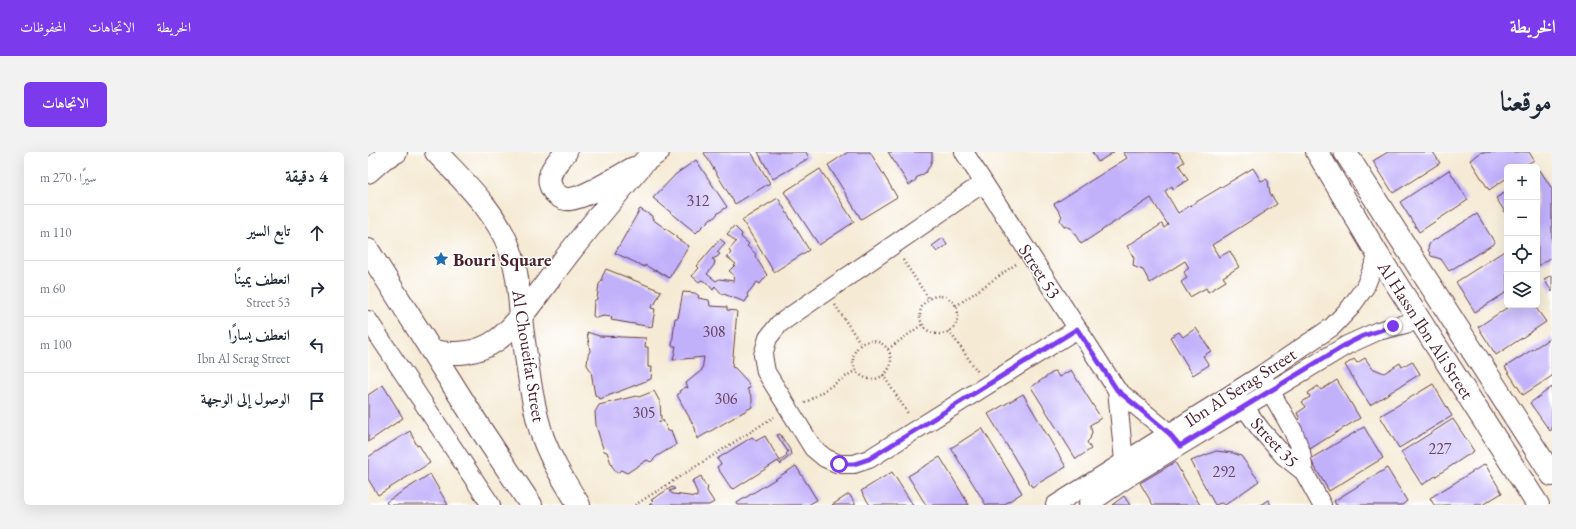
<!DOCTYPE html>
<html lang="ar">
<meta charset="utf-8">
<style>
body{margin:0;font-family:"EB Garamond",Amiri,serif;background:#f2f2f3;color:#1f2937;direction:rtl}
.controls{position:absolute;right:12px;top:12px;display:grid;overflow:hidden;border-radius:6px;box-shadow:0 4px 16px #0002}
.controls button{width:36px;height:36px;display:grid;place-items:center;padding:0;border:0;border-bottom:1px solid #e0e1e3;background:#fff;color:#1f2937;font:20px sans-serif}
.stop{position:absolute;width:12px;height:12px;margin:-9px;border:3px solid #7c3aed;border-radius:50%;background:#fff}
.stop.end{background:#7c3aed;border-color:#fff;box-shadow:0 1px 4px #0008}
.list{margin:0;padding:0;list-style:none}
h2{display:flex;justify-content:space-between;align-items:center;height:52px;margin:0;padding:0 16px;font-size:17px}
h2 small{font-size:13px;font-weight:400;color:#747a83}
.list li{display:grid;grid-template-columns:26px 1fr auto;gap:12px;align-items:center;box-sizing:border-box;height:56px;padding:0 16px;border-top:1px solid #e0e1e3}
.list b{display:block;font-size:15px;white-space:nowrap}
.list p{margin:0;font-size:13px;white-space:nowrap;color:#747a83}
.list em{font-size:13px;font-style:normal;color:#747a83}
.icon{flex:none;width:22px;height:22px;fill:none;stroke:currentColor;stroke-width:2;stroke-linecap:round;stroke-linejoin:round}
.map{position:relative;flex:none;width:1184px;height:353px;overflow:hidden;direction:ltr;border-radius:6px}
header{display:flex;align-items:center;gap:24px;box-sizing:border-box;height:56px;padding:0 20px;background:#7c3aed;color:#fff}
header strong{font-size:19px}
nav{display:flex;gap:22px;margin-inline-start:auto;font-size:14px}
.intro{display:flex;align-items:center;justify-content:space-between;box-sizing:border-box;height:96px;padding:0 24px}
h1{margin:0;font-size:28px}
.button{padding:10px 18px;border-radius:6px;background:#7c3aed;color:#fff;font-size:14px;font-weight:700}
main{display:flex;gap:24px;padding:0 24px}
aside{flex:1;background:#fff;border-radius:6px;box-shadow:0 4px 16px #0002}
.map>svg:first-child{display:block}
.building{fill:#c1b1fb}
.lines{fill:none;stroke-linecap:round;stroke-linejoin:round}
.street-casing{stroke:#643d44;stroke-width:20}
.secondary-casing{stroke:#643d44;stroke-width:24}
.path{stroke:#643d44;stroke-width:2.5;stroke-dasharray:1 3;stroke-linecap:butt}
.street{stroke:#fff;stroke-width:18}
.secondary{stroke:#fff;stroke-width:22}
.route{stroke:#7c3aed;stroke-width:5}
.labels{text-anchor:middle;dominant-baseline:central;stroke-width:3;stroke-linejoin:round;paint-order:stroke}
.number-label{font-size:16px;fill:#68445f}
.poi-label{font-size:18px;font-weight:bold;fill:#4a1f2b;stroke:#fff;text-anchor:start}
.street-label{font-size:18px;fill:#4a1f2b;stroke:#fff}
</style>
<header>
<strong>الخريطة</strong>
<nav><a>الخريطة</a><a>الاتجاهات</a><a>المحفوظات</a></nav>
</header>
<div class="intro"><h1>موقعنا</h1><a class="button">الاتجاهات</a></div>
<main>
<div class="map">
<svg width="1184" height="353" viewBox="0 0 1184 353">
<rect width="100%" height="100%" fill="#fff"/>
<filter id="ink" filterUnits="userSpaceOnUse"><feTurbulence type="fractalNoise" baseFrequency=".025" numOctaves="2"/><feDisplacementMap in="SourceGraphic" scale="8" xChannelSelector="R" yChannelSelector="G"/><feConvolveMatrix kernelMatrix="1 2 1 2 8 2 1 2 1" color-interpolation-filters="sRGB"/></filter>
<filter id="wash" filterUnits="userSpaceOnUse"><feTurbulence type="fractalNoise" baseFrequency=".012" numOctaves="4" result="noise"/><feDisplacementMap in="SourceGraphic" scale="16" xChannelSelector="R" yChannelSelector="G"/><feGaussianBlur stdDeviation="0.9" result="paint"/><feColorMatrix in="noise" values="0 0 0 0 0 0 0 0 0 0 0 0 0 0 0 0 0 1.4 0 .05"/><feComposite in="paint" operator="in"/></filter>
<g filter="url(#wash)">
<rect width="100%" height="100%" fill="#f5ead4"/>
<g id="blocks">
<path class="building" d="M338,0H383L402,31L367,52L336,1Z
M390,0H438L441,6L405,27Z
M480,0H502L529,45L493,67L460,13Z
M520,0H564V7L562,14L557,21L548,26V28L541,33Z
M724,0H746L730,10Z
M755,0H810L816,10L811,13L820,28L805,37L804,34L797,39L810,61L885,16L893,29L898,27L900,29L902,41L909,52L844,93L851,105L862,99L871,115L855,125L858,129L840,140L838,136L822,145L813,130L819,126L816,120L821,116L817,109L782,131L775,118L767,115L765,113L766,106L759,94L794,72L796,76L800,73L783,46L713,92L703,76L696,74L692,68L694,64L686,52L759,6Z
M1020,0H1065L1072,11L1025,41L1005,9Z
M1114,0H1161L1166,8L1155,15H1139V26L1121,38L1102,8Z
M328,8L359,55L350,61L345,67L343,66L328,81L285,46L308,22Z
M452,17L486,70L451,93L416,40Z
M1081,18L1100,48L1051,80L1032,50Z
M1172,18L1184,37V105L1170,114L1169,20Z
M1139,39V63L1128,46Z
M410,46L441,98L406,120L374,68Z
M272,57L284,64V67L308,84V86L321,94L301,126L288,118L287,119L277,113V115L247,101Z
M1109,62L1127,91L1081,119L1073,107L1063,104L1060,97L1061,93L1063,90Z
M366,74L374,82L373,85L381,92L379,94L388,102L387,104L399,123L392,132L389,130L379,142L380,145L377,150L353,141L347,134L345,138L338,130L333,128L331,130L324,124L331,116L329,114L352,87L357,91L349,100L352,102L349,105L344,107L347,109L346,113L339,122L348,129L351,127L366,129L365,122L361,119L368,112L359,105L363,101L361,98L368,90L359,82Z
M575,86L579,93L569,100L564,94Z
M1138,98L1139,140L1107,160L1088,130Z
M238,117L293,139L287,152L284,153L283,156L287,157L284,175L243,168L244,165L236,164L228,166L225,164L226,149L229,147L231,132L234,129V125Z
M1184,123V140L1176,127Z
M315,140L327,141L331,144L330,146L341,148L342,154L359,155V158L369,159L364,215L367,216L379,229L382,236L379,237L384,245V255L329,287L327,276L309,243L312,241L311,239L318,235L320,236L318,231L334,218L336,205L305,208L308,194H304L307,166H310Z
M1143,153H1166L1178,170L1128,203L1110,175Z
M828,176L843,199L835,204L841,213L825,223L802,185L811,180L815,185Z
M219,180L231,184L278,186L277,195H280V215H284L283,227L232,247L227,243L223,219L219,213L220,203L222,199Z
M1184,185V224L1155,243L1137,215Z
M997,206L1004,216L1016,221L1032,211L1034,215L1044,209L1052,222L1002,253L977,213L986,207L989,211Z
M703,218L733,266L722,273L724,280L722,287L719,290L723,297L708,307L663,235L687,219L691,225Z
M969,228L992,266L940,298L927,271L932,267L929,261L938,255L934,250L942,245L940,241L950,234L953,238Z
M1065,232L1084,264L1031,296L1012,264Z
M15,233L35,266L0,290V243Z
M1184,235V277L1182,279L1162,251Z
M286,239L292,250L293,267L291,269V271L295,268L300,279L303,278L308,293L289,304L283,310L279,308L259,321L253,318L249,321L244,314L239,300L236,299L233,290L228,273L227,260L231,253L268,244L271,245Z
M655,242L698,315L664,335L620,262Z
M1085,267L1106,299L1054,333L1033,300Z
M996,275L1015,306L961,339L942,307Z
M614,276L654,341L635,353H618L583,296Z
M42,279L49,294L51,293L62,311L10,343L0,327V305Z
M412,282L422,298L423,303L413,311V313L410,309L366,337L363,336L349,315L353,312L349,307L384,285L388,289L397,284L412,309L419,304L418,302L420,300L409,283Z
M848,299L865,301L873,304L891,329L857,353L853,351L847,353L823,309Z
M572,305L601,353H558L540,324Z
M807,310L832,353H785L772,331Z
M1117,312L1134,341L1114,353H1066L1062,346Z
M428,314L449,348L440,353H370L369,351Z
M1019,316L1039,349L1034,353H968L966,349Z
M524,320L545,353H502L493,339Z
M62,322L80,353H20L18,350Z
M333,324L337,333L340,334L339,339L346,350L341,353H281L285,350L283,348L304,335L307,337L301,339L305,342L329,345V340L324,329Z
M481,342L488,353H464Z
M756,344L762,353H744Z
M900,348L903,353H892Z"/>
</g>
</g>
<g filter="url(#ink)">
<use href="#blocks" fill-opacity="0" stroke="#643d44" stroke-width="1"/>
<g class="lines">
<defs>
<path id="street" d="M596,0L749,238L801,281L808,289
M615,31L411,172L400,186L395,203L398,220L445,296L457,306L471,312H486L501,307L709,177
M0,168L123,353
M896,228L925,279L933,300L936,320L954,353
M749,238L756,309L761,318
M869,245L893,278L916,304L936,320
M687,353L893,223L964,175L982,156L997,135L1010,103
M720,353L764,323L979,193L1010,179L1053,168"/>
<path id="secondary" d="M68,0C96,30 128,59 142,98C152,125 151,155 155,182C160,217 164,253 175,286C184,310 198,332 211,353
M198,0C190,9 177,22 183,35C186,42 194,48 202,47C218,46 250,24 266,16
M949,0L1010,103L1170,353
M977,0L1184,323
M0,20L16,6L28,0
M0,98L114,279L163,353
M65,199C88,203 109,202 129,188C151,172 175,135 192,113C219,77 248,43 277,9L290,0"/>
</defs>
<use href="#street" class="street-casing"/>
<use href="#secondary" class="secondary-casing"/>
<path class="path" d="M535,108L561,147
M552 163a19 19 0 1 1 38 0a19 19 0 1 1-38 0Z
M467,153L493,192
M588,154L648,112
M581,179L610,220
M485 208a19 19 0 1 1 38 0a19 19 0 1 1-38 0Z
M520,197L555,172
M515,223L541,263
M437,251L488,218
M267,353L406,265"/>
<use href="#street" class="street"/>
<use href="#secondary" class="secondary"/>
</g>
</g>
<g class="lines" filter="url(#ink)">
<path class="route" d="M471,312H486L501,307L709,177L749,238L801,281L812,294L979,192L995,184L1025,174"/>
</g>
<defs>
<symbol id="sight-bare" viewBox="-9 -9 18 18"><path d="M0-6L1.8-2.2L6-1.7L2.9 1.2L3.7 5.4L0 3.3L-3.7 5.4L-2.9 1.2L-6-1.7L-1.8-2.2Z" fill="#1f6fb2" stroke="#fff" stroke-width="2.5" paint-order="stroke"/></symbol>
</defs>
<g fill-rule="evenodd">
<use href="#sight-bare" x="62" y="96" width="22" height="22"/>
</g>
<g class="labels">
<g class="number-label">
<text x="330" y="48">312</text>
<text x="346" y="179">308</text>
<text x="358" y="246">306</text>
<text x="276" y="260">305</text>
<text x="1072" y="296">227</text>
<text x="856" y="319">292</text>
</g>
<g class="poi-label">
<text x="85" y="107">Bouri Square</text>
</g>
<g class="street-label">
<text transform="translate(672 119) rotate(57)">Street 53</text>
<text transform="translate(1058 178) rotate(57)">Al Hassn Ibn Ali Street</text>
<text transform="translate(161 204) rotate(81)">Al Choueifat Street</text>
<text transform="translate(872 235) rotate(-33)">Ibn Al Serag Street</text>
<text transform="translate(907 290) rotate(47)">Street 35</text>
</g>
</g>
</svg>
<div class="controls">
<button>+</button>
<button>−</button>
<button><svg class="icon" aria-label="locate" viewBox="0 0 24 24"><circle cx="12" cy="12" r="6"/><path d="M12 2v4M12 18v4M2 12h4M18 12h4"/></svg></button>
<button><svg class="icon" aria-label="layers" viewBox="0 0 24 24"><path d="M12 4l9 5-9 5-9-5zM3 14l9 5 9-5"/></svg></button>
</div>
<div class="stop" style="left:471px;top:312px"></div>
<div class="stop end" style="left:1025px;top:174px"></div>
</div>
<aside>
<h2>4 دقيقة<small>سيرًا · 270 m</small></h2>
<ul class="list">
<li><svg class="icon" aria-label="ahead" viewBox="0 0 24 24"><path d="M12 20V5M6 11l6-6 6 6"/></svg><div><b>تابع السير</b></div><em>110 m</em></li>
<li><svg class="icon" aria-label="right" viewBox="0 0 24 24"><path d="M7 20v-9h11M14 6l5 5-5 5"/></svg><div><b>انعطف يمينًا</b><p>Street 53</p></div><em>60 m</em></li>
<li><svg class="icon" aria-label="left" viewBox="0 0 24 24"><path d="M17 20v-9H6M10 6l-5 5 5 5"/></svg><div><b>انعطف يسارًا</b><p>Ibn Al Serag Street</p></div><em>100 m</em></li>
<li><svg class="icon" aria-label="arrive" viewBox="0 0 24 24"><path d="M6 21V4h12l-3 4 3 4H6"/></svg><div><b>الوصول إلى الوجهة</b></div></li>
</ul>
</aside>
</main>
